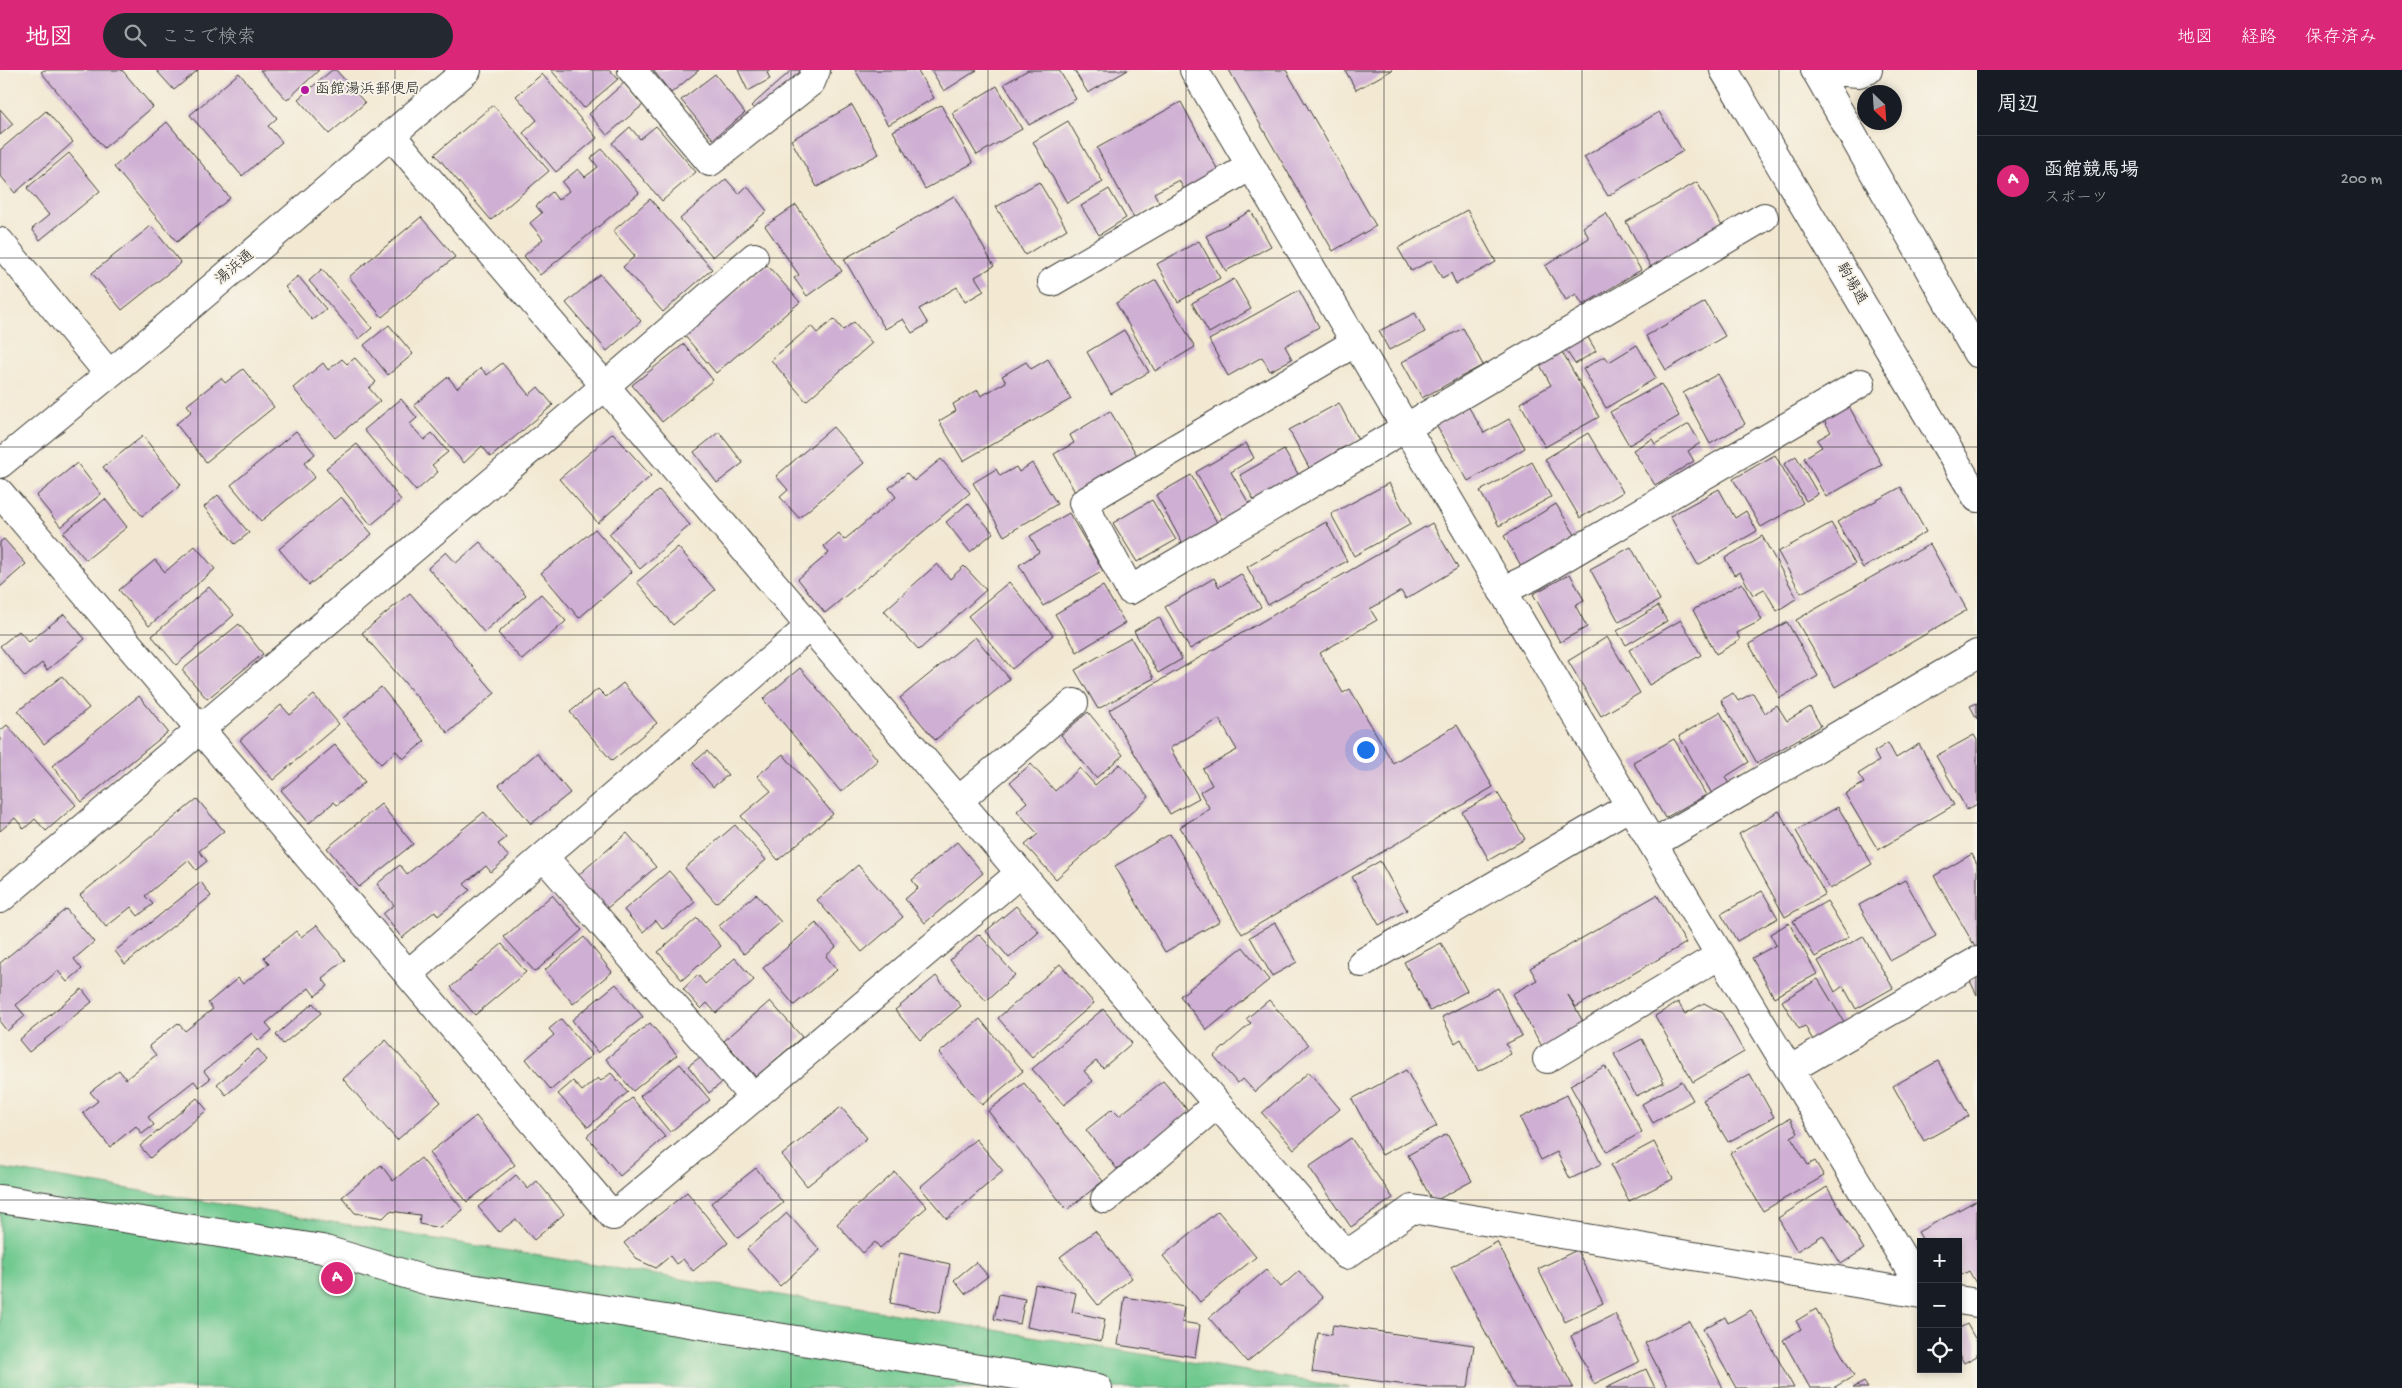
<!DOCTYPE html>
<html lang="ja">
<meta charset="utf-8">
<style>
body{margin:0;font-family:"Gochi Hand","Klee One",sans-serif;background:#242831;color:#f1f3f6}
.controls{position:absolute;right:15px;bottom:15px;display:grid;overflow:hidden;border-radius:0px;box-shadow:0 2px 8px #0003}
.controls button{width:45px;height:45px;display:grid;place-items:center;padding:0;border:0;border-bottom:1px solid #363941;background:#171b24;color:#f1f3f6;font:25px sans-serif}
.compass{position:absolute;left:1857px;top:15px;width:45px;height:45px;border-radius:50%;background:#171b24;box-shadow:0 2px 8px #0003;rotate:155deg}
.you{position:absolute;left:1365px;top:679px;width:18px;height:18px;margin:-12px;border:4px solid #fff;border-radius:50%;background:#1a73e8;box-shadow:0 0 0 8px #1a73e833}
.badge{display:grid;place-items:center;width:32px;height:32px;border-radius:50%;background:#db2777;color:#fff;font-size:16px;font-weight:700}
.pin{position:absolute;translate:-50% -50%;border:2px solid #fff;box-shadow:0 1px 5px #0006}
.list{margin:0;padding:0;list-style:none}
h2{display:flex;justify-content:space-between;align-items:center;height:65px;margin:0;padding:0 20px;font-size:21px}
h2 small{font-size:16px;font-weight:400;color:#9ea1a6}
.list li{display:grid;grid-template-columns:32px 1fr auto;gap:15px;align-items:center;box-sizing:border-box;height:90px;padding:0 20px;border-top:1px solid #363941}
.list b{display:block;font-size:19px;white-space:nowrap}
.list p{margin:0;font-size:16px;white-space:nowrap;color:#9ea1a6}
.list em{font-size:16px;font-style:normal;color:#9ea1a6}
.icon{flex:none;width:28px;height:28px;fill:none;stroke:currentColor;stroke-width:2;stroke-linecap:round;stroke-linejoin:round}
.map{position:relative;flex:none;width:1977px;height:1318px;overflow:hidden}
header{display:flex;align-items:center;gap:30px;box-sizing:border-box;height:70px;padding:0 25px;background:#db2777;color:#fff}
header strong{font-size:24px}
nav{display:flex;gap:28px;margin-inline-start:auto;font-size:18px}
.search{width:350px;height:45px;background:#242831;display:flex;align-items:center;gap:12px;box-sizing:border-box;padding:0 18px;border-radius:28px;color:#9ea1a6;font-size:19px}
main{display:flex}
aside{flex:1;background:#171b24}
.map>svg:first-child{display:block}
.green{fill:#6fc98f;stroke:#467256}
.building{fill:#cfafd4}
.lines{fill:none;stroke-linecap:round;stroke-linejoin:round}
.minor-casing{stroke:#3c3b37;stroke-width:30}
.minor{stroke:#fff;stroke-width:28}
.grid{fill:none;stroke:#1c1c1c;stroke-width:1;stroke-opacity:0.55}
.poi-dot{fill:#b5179e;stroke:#f7f3e8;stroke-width:2}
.labels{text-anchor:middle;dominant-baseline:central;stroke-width:4;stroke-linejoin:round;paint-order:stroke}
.poi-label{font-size:15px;fill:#1c1c1c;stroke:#f7f3e8;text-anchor:start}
.street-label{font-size:15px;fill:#1c1c1c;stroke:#f7f3e8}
</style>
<header>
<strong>地図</strong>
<div class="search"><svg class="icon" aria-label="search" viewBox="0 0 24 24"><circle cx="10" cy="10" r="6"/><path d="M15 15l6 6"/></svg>ここで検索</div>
<nav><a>地図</a><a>経路</a><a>保存済み</a></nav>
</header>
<main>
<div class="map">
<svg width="1977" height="1318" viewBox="0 0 1977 1318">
<rect width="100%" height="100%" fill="#f7f3e8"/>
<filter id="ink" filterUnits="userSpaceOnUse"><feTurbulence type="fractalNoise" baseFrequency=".02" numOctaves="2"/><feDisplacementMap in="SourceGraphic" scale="10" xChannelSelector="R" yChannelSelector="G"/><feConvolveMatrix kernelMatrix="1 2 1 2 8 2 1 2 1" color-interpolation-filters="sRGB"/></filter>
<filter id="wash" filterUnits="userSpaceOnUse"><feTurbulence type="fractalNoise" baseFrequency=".0096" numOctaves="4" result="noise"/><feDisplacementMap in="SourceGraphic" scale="20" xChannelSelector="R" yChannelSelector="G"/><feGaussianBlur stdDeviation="1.12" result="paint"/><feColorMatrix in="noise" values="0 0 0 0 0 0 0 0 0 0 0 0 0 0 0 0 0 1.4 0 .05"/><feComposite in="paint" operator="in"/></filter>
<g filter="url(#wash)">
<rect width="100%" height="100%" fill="#f3e9d3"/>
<path class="green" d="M0,1098L1350,1318H0Z"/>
<g id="blocks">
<path class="building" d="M44,0H122L153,37L104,78L41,2Z
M156,0H198L174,20Z
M260,0H319L287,30Z
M332,0H336L365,33L329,64L298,29Z
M551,0H610L618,9L584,38Z
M653,0H699L671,23Z
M738,0H771L767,2L770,9L748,21Z
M792,0H801L806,6L761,46L751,36Z
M855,0H917L934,28L888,55Z
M931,0H977L944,21Z
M1028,0H1059L1076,29L1029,55L1004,14Z
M1074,0H1128L1088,23Z
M1229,0H1286L1376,156L1333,181Z
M1345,0H1392L1356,20Z
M239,3L277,48L268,56L282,72L242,106L190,45Z
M542,4L597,68L556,102L523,63L537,50L516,26Z
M715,4L745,43L713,69L681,30Z
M624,13L643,35L607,65L589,44Z
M997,16L1022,59L977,85L952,43Z
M1181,32L1220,104L1186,123L1179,110L1154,123L1160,134L1134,148L1097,78Z
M493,35L549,101L491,150L435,84Z
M852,35L879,84L817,117L791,70Z
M941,35L973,93L925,119L893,61Z
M0,39L13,54L0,65Z
M46,41L73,72L15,123L0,105V80Z
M1659,42L1683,81L1608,126L1584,87Z
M1068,51L1103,112L1067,133L1033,72Z
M167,52L230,128L177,172L114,97Z
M656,56L696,102L662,131L612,73L630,57L640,69Z
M602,79L639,123L540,205L524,186L543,169L530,153L542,143L536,136L552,122L558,130L569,121L562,112L578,99L585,107L598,97L591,88Z
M69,83L100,121L40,170L32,159L49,145L27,118Z
M726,109L739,124L747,116L767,141L713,187L680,149Z
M1039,112L1067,159L1025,185L996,137Z
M1697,112L1722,156L1651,197L1626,152Z
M1109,119L1126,148L1099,165L1081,136Z
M954,126L994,196L975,207L984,221L965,232L957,217L919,239L928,254L912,263L903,249L885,259L844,189Z
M650,129L712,199L663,242L623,197L635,186L613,161Z
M796,135L842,201L807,226L794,208L799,205L765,156Z
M1467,140L1496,192L1456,214L1451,203L1442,208L1432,190L1411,201L1398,178Z
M1251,141L1271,176L1226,201L1206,166Z
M1606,143L1641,200L1583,235L1576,224L1566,230L1545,196L1589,168L1583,157Z
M421,147L455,187L382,247L349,207Z
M151,156L181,193L122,240L92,203Z
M1199,171L1220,208L1178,232L1157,194Z
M767,195L800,232L716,303L684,265Z
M322,199L372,258L359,269L309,211Z
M600,204L641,251L607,281L566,233Z
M298,206L326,239L312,250L285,217Z
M1234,209L1251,239L1209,263L1192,233Z
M1156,210L1195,277L1155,301L1116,233Z
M1299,220L1319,257L1285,276L1292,289L1270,301L1262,287L1228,306L1209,270Z
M1705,232L1725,266L1666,300L1646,266Z
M1415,243L1425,262L1389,280L1379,261Z
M834,249L843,260L854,252L872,273L806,331L771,290L811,256L817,263Z
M389,255L413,284L388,305L364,275Z
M1463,258L1483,295L1422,328L1402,292Z
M1124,260L1149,302L1111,324L1087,282Z
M1586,264L1596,281L1575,294L1564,277Z
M684,274L713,310L662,352L632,315Z
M1637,275L1656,308L1606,338L1583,299L1605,286L1609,292Z
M1562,282L1599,347L1545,377L1520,333L1551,315L1540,295Z
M355,288L376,312L369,318L380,331L335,368L293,318L323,293L328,300L342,289L347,294Z
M1048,289L1071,329L963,391L939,351L956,341L953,334L978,320L981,326L1006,312L1002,306L1026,292L1031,299Z
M502,293L529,325L538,317L553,335L491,387L482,376L464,393L414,335L448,307L457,318L481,298L487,305Z
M243,299L274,337L206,392L176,354L192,341L187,335L221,308L225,313Z
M1718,304L1745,354L1710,374L1683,323Z
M1661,314L1679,346L1629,375L1610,342Z
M401,329L417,348L410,354L424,370L432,363L448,382L432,395L438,402L416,421L364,360Z
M1339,333L1358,370L1335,382L1339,389L1312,403L1289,360Z
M1847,333L1882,395L1826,427L1804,388L1822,377L1817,370L1831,362L1822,347Z
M1468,336L1484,363L1509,349L1525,378L1468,411L1436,355Z
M1110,341L1138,387L1076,424L1054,384L1074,373L1070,365Z
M1689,354L1700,373L1688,381L1694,391L1655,415L1633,380L1652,369L1655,374Z
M833,357L864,393L799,448L780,427L788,420L776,406Z
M296,361L315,384L304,393L315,407L261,451L231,415Z
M719,362L743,393L717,413L694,382Z
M613,363L651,406L598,453L559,409Z
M1588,363L1623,422L1580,448L1545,389Z
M143,366L181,415L142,446L103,397Z
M1246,373L1254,388L1231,402L1252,439L1225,454L1196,402Z
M357,374L401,430L371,455L326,398Z
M1284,380L1301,409L1256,434L1240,405Z
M1775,385L1803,433L1761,457L1733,409Z
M1796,386L1818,424L1806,431L1784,394Z
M941,389L970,423L825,543L798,509L829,483L824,476L839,463L844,470L896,427L889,418L907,403L914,411Z
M1532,392L1551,427L1499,456L1480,421Z
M77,393L101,424L61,457L36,426Z
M1032,393L1057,434L1004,466L973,413L996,399L1000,406L1016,397L1019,402Z
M1191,405L1219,456L1184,476L1156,425Z
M1389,413L1411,454L1354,486L1331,444Z
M1901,417L1926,462L1863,498L1837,452Z
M1719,419L1735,448L1746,441L1757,461L1698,495L1670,446Z
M659,420L690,455L640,499L609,464Z
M218,425L249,463L235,474L204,437Z
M341,427L372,464L309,515L279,479Z
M105,429L127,457L86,490L63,463Z
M1152,430L1176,470L1137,492L1113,453Z
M968,433L993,463L970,482L946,452Z
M1556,434L1577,468L1524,501L1504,466Z
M1069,443L1103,501L1043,536L1019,495L1039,482L1030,466Z
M1326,452L1347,491L1268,535L1247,497Z
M1432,453L1458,498L1406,529L1401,521L1370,539L1377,550L1320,583L1343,623L1350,619L1393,693L1457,655L1493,717L1242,864L1180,757L1210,739L1200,722L1212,715L1203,699L1237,680L1219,649L1170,678L1199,728L1170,744L1109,640Z
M1831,453L1855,494L1801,523L1778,482Z
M595,459L632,502L579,548L541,503Z
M1762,466L1797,528L1777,541L1764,519L1753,525L1740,502L1734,505L1725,488Z
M4,469L26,494L0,517V472Z
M480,472L526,525L484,562L428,498L446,482L456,493Z
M1930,474L1967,540L1835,617L1796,550Z
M195,476L215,499L149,556L119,520L155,490L165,502Z
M678,477L715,520L673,555L637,512Z
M1631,477L1660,530L1619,552L1590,499Z
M937,494L950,509L964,496L986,520L919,580L884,541Z
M1241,504L1261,537L1190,579L1165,537L1214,508L1219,517Z
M1570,504L1584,530L1575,535L1587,557L1560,572L1533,524Z
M1009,512L1053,565L1012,599L968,546Z
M1742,513L1762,550L1737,563L1740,570L1716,584L1693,540Z
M1103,516L1125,553L1077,582L1055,544Z
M209,517L234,545L176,595L152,566Z
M410,523L495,623L448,663L362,563Z
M541,524L566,551L522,590L498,563Z
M1658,536L1667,551L1626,575L1617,561Z
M64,544L85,569L47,600L42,593L25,607L0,576L19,561L29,572Z
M1159,547L1182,589L1158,603L1134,561Z
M1681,550L1701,585L1649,615L1629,580Z
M1787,552L1818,606L1780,628L1749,574Z
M239,554L263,584L207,629L182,600Z
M975,567L1010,609L935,670L900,628Z
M1607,567L1640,623L1601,646L1568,591Z
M1131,568L1154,608L1098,639L1075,600Z
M800,598L878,690L841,722L763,629Z
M62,606L89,638L44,674L18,641Z
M623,613L657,653L612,691L570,642L598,619L606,627Z
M381,617L425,671L403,689L396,681L381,694L343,648Z
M1733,623L1738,631L1753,623L1765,643L1777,635L1787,651L1810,637L1821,656L1757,693L1721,630Z
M314,625L339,654L273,710L240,670L281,635L290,645Z
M139,626L168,662L82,732L52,696Z
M1977,633V649L1970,636Z
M1088,642L1123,685L1096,708L1061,665Z
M1720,642L1749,692L1725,707L1729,714L1712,724L1679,666Z
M7,655L76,735L46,761L35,749L24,759L15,748L0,761V661Z
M1974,665L1977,670V734L1967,740L1936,686Z
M1674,669L1706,725L1665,748L1633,692Z
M1888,673L1896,688L1919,674L1954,735L1878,780L1845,724L1864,713L1858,704L1879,691L1874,682Z
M335,675L365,712L337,735L334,732L309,753L281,720Z
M707,681L728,705L713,717L693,693Z
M537,683L570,723L531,754L499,715Z
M783,684L833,744L778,790L741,746L771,721L757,706Z
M1031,694L1055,721L1080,698L1095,715L1120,694L1149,727L1056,809L1025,775L1038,764L1017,741L1027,732L1010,712Z
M1497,722L1525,769L1489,790L1462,742Z
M197,729L224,761L199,781L207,791L196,800L188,790L145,826L153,834L138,846L131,837L106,857L80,825Z
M381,734L413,774L359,817L327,778Z
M1838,737L1872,794L1830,819L1796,761Z
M1779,741L1825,824L1785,847L1739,764Z
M484,742L506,768L498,774L509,787L491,802L486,796L464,814L470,820L438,846L435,841L402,868L383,844L394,835L377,814L400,795L407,804Z
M735,755L766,790L716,833L685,798Z
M627,763L656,797L605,840L576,807Z
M1170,764L1220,851L1165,882L1115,796Z
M957,772L983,803L925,853L905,829L918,818L912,810Z
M1972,784L1977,794V880L1934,806Z
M1380,791L1407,840L1379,855L1352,807Z
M858,795L903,847L862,882L817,830Z
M669,801L695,832L663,859L656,850L643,862L624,840Z
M1905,810L1936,866L1890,891L1859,835Z
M201,812L211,826L125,894L115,881Z
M1762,821L1778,848L1737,871L1721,844Z
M756,824L781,852L744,884L719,856Z
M552,825L582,860L535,902L504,867Z
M1657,825L1686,873L1576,937L1568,925L1585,955L1543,978L1512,924L1537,910L1530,898Z
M1827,831L1849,867L1815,887L1793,851Z
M1016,836L1039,862L1009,888L986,861Z
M66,839L94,872L74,889L82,899L67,912L58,901L16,935L25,946L7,961L0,952V893Z
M697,848L721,876L682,910L658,882Z
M816,853L836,877L826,886L837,900L794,935L763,898Z
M1275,853L1297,892L1272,906L1250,867Z
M1789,853L1817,904L1774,927L1752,888L1776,875L1770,864Z
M317,855L345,890L322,908L328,916L315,926L309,918L266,953L272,960L259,971L252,963L204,1001L210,1009L199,1017L194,1011L148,1047L154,1055L142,1064L136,1056L110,1077L83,1043L98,1031L90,1022L119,1000L126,1009L156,985L149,976L178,953L185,961L213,939L208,933L238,908L243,914L269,894L264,887L296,861L301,867Z
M979,864L1015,905L986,931L950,890Z
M1863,866L1893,918L1856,939L1843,916L1835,922L1818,891Z
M584,867L612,902L573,934L545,900Z
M1441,873L1467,921L1430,941L1404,892Z
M502,874L526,902L475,945L451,917Z
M1243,877L1269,910L1207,960L1180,926Z
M735,888L754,910L716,943L707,933L701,939L683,919L698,905L705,914Z
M1060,894L1094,933L1032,987L998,948Z
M936,906L961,936L920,970L895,940Z
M1977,907V925L1970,911Z
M1818,909L1846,955L1815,974L1805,956L1799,959L1782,931Z
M616,914L643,947L598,983L572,950Z
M1498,918L1522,966L1506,974L1511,984L1478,1001L1461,969L1455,973L1442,947Z
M82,919L92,932L29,982L19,970Z
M1269,930L1308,975L1255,1022L1243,1009L1237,1013L1214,986L1251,953L1246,949Z
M770,931L802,967L756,1007L724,971Z
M1678,932L1685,944L1704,933L1722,943L1744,982L1693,1012L1655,946Z
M313,933L321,943L283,974L276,965Z
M1103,939L1132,973L1103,998L1096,991L1084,1001L1093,1011L1064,1035L1032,999Z
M561,949L592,985L551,1020L526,989L554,965L549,959Z
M980,949L1023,1001L982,1035L939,983Z
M650,953L677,985L633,1021L606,989Z
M1642,969L1664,1012L1636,1026L1614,984Z
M386,970L441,1032L397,1070L343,1009Z
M258,979L267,990L226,1025L217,1014Z
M703,985L724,1011L709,1023L688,996Z
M1938,991L1969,1046L1924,1071L1893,1016Z
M680,994L710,1030L670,1062L640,1026Z
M1605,996L1642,1062L1607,1082L1570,1015Z
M1406,1000L1437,1056L1382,1085L1352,1029Z
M1309,1002L1340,1039L1294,1079L1262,1043Z
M611,1003L628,1022L588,1057L558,1024L573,1011L582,1021L598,1008L601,1011Z
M1750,1004L1774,1047L1728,1072L1703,1030Z
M1163,1011L1189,1042L1117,1099L1086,1060L1112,1039L1119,1046Z
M1682,1011L1693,1030L1653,1053L1642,1034Z
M1024,1013L1103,1111L1067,1140L988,1041Z
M1567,1025L1601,1094L1570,1109L1557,1082L1541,1090L1520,1048Z
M197,1028L207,1040L150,1088L140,1076Z
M632,1028L665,1067L620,1106L587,1066Z
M841,1037L867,1068L807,1116L782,1085Z
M476,1046L515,1095L467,1132L429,1083Z
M1790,1048L1798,1063L1791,1067L1808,1095L1815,1091L1824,1106L1763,1141L1730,1083Z
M1447,1064L1472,1111L1433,1132L1408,1085Z
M1351,1068L1393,1128L1351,1157L1309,1097Z
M976,1069L1003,1101L947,1149L920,1117Z
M1654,1072L1673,1109L1629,1131L1611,1095Z
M421,1088L463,1140L440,1158L419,1154L420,1145L390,1141L383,1148L355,1143L342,1127L381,1095L393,1111Z
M756,1098L783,1133L738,1168L711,1133Z
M895,1102L927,1137L880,1178L875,1172L863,1183L837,1154Z
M516,1105L528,1119L537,1111L564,1144L534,1170L516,1149L499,1162L478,1137Z
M1827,1117L1864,1179L1841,1194L1823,1165L1797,1181L1778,1148Z
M687,1122L728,1173L693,1201L683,1189L676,1194L670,1186L656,1198L638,1190L624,1173Z
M1977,1130V1215L1969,1201L1958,1207V1172H1924L1918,1162Z
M1218,1141L1256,1187L1200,1232L1163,1186Z
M787,1143L820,1180L780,1216L747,1179Z
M1095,1161L1132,1208L1098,1235L1060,1187Z
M1497,1172L1573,1317L1572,1318H1515L1451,1197Z
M1577,1180L1603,1233L1565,1252L1538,1199Z
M900,1183L950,1194L940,1243L890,1233Z
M976,1192L988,1206L965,1224L954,1210Z
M1266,1200L1281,1217L1299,1201L1323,1228L1247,1292L1209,1248Z
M1035,1214L1076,1223L1072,1242L1105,1249L1101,1271L1027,1257Z
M999,1224L1025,1229L1020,1254L994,1249Z
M1125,1227L1184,1237L1182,1252L1200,1255L1195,1287L1118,1275Z
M1816,1239L1854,1306L1833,1318H1810L1783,1270L1801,1259L1796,1251Z
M1751,1240L1794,1318H1736L1703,1259L1725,1247L1728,1253Z
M1615,1244L1639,1292L1594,1314L1571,1266Z
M1689,1251L1723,1318H1668L1645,1273Z
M1967,1254L1977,1272V1286L1964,1293L1958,1283V1259Z
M1333,1255L1474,1275L1468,1318H1428L1312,1302L1318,1263L1331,1265Z
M1646,1299L1655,1318H1606Z
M1864,1312L1868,1318H1853Z"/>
</g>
</g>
<g filter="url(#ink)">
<use href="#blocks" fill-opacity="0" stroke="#3c3b37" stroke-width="1"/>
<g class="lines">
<defs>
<path id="minor" d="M632,0L710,92L811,12L816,0
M1194,0L1630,736L1921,1218
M1724,0L1977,428
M1815,0L1859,3L1868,0
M1816,1L1977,283
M391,65L1346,1185L1412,1139L1921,1224
M0,172L109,304
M1052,212L1251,96
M1356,272L1083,433L1130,520L1764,147
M0,394L159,263L467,0
M0,423L613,1146L1020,803
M1502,521L1533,506L1861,313
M959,730L1074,633
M1653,774L1977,584
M544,787L754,1028
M0,829L604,317L754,187
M1362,893L1630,736
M408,904L810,556
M1547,989L1720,885
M1789,1000L1977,891
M0,1129L322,1179L432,1212L1098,1318
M1105,1129L1216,1035
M1958,1230L1977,1233"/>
</defs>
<use href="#minor" class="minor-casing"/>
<use href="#minor" class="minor"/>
</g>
</g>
<path class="grid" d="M198,0V1318M395,0V1318M593,0V1318M791,0V1318M988,0V1318M1186,0V1318M1384,0V1318M1582,0V1318M1779,0V1318M0,188H1977M0,377H1977M0,565H1977M0,753H1977M0,941H1977M0,1130H1977"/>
<circle class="poi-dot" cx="305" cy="20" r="5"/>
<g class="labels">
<g class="poi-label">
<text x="315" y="20">函館湯浜郵便局</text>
</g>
<g class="street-label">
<text transform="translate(235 198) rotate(-40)">湯浜通</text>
<text transform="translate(1851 214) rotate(60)">駒場通</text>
</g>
</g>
</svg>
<div class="controls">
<button>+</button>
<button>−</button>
<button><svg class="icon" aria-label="locate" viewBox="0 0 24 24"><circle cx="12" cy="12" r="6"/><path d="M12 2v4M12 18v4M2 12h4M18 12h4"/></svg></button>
</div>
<svg class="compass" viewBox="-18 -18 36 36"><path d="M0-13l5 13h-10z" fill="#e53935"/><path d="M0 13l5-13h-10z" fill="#9ea1a6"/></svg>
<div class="you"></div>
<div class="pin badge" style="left:337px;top:1208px">A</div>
</div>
<aside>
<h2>周辺<small></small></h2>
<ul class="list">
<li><span class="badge">A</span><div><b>函館競馬場</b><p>スポーツ</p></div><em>200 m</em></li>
</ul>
</aside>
</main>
